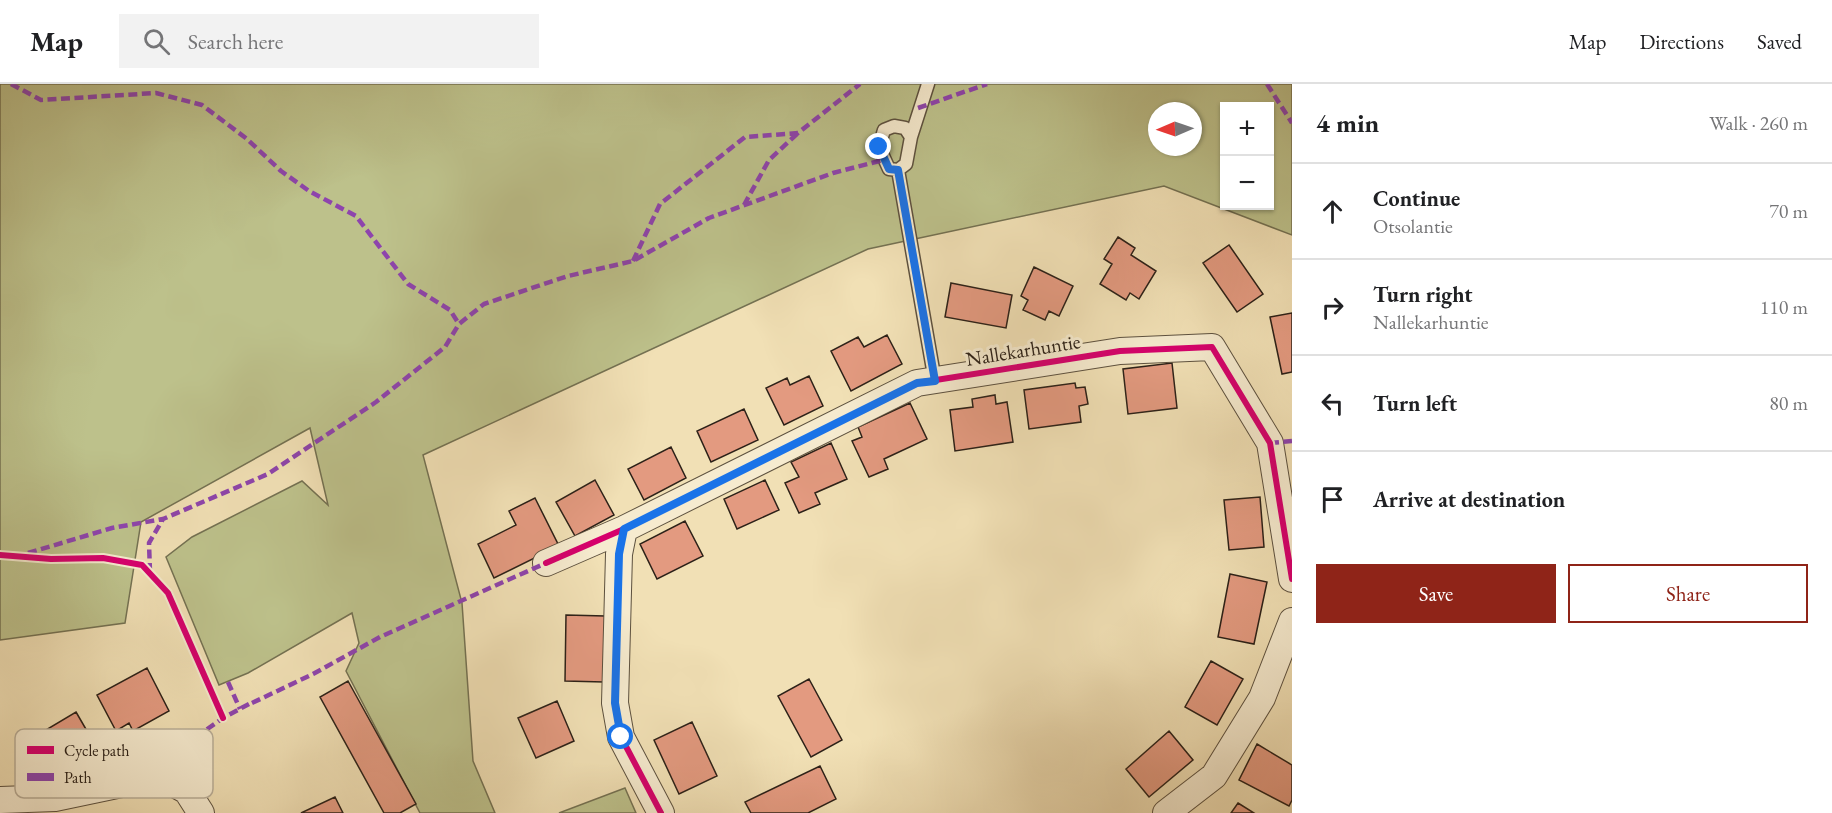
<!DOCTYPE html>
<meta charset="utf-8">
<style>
body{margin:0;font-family:"EB Garamond",serif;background:#f2f2f2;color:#202124}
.controls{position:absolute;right:18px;top:18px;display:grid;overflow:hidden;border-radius:0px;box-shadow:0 2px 4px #0004}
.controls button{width:54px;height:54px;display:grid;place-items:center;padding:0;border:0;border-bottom:2px solid #e0e0e0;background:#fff;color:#202124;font:30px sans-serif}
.compass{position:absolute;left:1148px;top:18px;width:54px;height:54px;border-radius:50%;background:#fff;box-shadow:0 2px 4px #0004;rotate:268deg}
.stop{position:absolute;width:18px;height:18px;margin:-14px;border:4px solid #1a73e8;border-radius:50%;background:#fff}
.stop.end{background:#1a73e8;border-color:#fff;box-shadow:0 2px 6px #0008}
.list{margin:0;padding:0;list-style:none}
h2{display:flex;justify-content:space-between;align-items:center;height:78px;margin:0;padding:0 24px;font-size:26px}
h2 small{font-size:20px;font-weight:400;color:#757577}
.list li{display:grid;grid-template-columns:39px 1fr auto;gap:18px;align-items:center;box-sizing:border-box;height:96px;padding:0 24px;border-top:2px solid #e0e0e0}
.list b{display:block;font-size:22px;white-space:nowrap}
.list p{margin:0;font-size:20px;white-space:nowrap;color:#757577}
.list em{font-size:20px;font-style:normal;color:#757577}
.actions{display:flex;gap:12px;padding:18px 24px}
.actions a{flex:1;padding:14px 0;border:2px solid #8f2418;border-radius:0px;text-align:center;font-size:21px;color:#8f2418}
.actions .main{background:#8f2418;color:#fff}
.icon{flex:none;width:33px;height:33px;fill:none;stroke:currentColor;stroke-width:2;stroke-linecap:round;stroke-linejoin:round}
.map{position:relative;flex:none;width:1292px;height:729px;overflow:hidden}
header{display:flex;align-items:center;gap:36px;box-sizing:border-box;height:84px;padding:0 30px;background:#fff;border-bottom:2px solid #e0e0e0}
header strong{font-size:28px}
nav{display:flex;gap:33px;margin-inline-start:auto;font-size:21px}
.search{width:420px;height:54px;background:#f2f2f2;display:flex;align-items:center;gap:15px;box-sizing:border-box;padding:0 21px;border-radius:0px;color:#757577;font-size:22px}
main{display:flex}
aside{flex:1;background:#fff}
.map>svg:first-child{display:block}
.green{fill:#bdc18b;stroke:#747152;stroke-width:1.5;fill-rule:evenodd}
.building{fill:#e39a80;stroke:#2c2118;stroke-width:1.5}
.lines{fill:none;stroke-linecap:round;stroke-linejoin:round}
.service-casing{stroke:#5d513f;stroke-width:15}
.minor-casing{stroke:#5d513f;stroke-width:28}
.service{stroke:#f6ebcf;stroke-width:12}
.minor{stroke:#f6ebcf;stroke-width:26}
.quiet{stroke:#8e44ad;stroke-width:4.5;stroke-dasharray:9 4.5;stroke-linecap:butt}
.cycleway-casing{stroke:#f6ebcf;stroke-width:10}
.cycleway{stroke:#d6006c;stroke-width:6}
.route{stroke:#1a73e8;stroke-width:8}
.labels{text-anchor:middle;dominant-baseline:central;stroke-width:6;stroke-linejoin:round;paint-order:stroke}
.street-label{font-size:20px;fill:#2c2118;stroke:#f6ebcf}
.key{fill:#f6ebcf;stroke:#b9ae98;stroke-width:1.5}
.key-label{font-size:16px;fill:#2c2118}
</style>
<header>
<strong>Map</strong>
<div class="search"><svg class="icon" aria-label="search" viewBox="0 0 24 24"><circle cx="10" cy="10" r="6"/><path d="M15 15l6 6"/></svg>Search here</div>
<nav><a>Map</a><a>Directions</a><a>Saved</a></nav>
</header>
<main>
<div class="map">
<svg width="1292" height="729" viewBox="0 0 1292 729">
<rect width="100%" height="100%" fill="#f1e0b5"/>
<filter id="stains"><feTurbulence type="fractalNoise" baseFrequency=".00333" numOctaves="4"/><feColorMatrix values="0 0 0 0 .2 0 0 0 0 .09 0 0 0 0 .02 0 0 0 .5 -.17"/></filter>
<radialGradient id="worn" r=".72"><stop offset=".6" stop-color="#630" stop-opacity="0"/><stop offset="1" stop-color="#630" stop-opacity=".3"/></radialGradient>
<path class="green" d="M0,0H1292V151L1164,102L868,165L423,371L462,519L473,677L495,729H420L346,587L359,559L352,529L248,589L219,601L166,473L192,453L302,397L328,421L310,344L141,438L125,539L0,556ZM1224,22H1270V122H1224ZM1157,27H1193V63H1157Z
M625,704L636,729H559Z"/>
<path class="building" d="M1118,153L1135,164L1131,171L1156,187L1139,215L1130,209L1126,216L1100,200L1112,180L1104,175Z
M1229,161L1263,210L1237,228L1203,179Z
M1034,183L1073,202L1059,232L1049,227L1045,236L1023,226L1028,216L1021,212Z
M951,199L1012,211L1006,244L945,233Z
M1292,229V288L1282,290L1270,233Z
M887,251L902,280L851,307L831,267L858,253L864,263Z
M1172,279L1177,324L1128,330L1123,285Z
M809,292L823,322L784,341L766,304L787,294L790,301Z
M1075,299L1076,304L1085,303L1088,320L1079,322L1081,338L1029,345L1024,306Z
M995,311L996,320L1007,318L1013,358L955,367L950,326L973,323L972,315Z
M910,319L927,355L884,375L888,385L869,393L852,357L862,353L858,343Z
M744,325L758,356L711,378L697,347Z
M831,359L847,395L815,409L820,420L799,429L785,399L799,393L791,378Z
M671,363L686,394L644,416L628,385Z
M595,396L614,431L575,452L556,418Z
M765,396L779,426L737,445L724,415Z
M1260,413L1264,463L1229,466L1224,416Z
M535,414L559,462L494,494L478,460L516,441L509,427Z
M685,437L703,472L657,495L640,460Z
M1230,490L1267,498L1254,560L1218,553Z
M566,531L605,532L604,598L565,597Z
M1211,577L1243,595L1217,641L1185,623Z
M147,584L169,627L133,647L129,639L116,647L97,611Z
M809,595L842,656L811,673L778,612Z
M348,597L416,720L400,729H384L320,613Z
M557,617L574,657L536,674L518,634Z
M76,628L94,659L41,689L24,659Z
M692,638L717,692L679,710L654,656Z
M1169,647L1193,676L1149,713L1126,685Z
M1257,660L1292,681V716L1289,722L1239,696Z
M820,682L836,715L808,729H751L745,718Z
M335,713L343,729H301Z
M1238,719L1254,729H1231Z"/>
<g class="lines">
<defs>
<path id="service" d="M911,53L928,0
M898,86L906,80L911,53L905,44L894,42L884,46L879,63L889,85L898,86L935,297"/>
<path id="minor" d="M624,445L619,470L615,619L621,653L661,729
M546,479L624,445L917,299L1120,267L1212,263L1270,359L1292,495
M0,716L55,714L160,692L187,707L201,729
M1166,729L1214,692L1262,614L1292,537"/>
</defs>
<use href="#service" class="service-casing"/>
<use href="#minor" class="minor-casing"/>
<use href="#service" class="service"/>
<use href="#minor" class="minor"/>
<path class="quiet" d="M11,0L41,16L156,9L202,21L247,55L281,87L309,107L356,132L408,200L450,226L459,240
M1267,0L1292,39
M918,24L987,0
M744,121L769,76L798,49
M633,177L660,120L745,53L798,49L860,0
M1270,359L1292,357
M28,469L112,444L163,435L268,390L376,318L445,263L459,240L484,220L568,192L633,177L709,134L833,89L883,76
M150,488L149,459L163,435
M228,598L240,625
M252,619L313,590L380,553L546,479
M160,692L176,667L223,634L249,620"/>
<defs>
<path id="cycleway" d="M624,445L619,470L615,619L621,653L661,729
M0,471L51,475L103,474L142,481L168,509L223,634
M546,479L624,445L917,299L1120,267L1212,263L1270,359L1292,495"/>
</defs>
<use href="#cycleway" class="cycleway-casing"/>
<use href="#cycleway" class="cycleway"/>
</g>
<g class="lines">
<path class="route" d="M621,653L615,619L619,470L624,445L917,299L935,297L898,86L889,85L879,63"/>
</g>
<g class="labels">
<g class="street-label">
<text transform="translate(1023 266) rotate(-9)">Nallekarhuntie</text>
</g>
</g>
<rect x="15" y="645" width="198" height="69" rx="9" class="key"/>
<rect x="27" y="662" width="27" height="8" fill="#d6006c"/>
<rect x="27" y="689" width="27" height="8" fill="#8e44ad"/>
<g class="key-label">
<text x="64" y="672">Cycle path</text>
<text x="64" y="699">Path</text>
</g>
<rect width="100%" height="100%" filter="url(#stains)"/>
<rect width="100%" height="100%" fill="url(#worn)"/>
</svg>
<div class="controls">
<button>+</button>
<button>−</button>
</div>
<svg class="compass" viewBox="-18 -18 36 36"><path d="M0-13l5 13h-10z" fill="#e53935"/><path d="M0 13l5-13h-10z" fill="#757577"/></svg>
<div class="stop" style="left:621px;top:653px"></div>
<div class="stop end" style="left:879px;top:63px"></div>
</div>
<aside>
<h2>4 min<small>Walk · 260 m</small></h2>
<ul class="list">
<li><svg class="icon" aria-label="ahead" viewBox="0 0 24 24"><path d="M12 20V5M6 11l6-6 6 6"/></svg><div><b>Continue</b><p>Otsolantie</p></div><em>70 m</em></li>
<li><svg class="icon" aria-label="right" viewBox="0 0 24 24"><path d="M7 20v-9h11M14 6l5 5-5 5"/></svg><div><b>Turn right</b><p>Nallekarhuntie</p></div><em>110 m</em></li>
<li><svg class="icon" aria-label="left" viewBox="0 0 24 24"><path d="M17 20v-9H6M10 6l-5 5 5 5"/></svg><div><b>Turn left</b></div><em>80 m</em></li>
<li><svg class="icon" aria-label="arrive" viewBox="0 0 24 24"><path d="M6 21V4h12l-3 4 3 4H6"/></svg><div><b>Arrive at destination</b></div></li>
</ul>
<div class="actions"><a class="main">Save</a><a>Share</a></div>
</aside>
</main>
